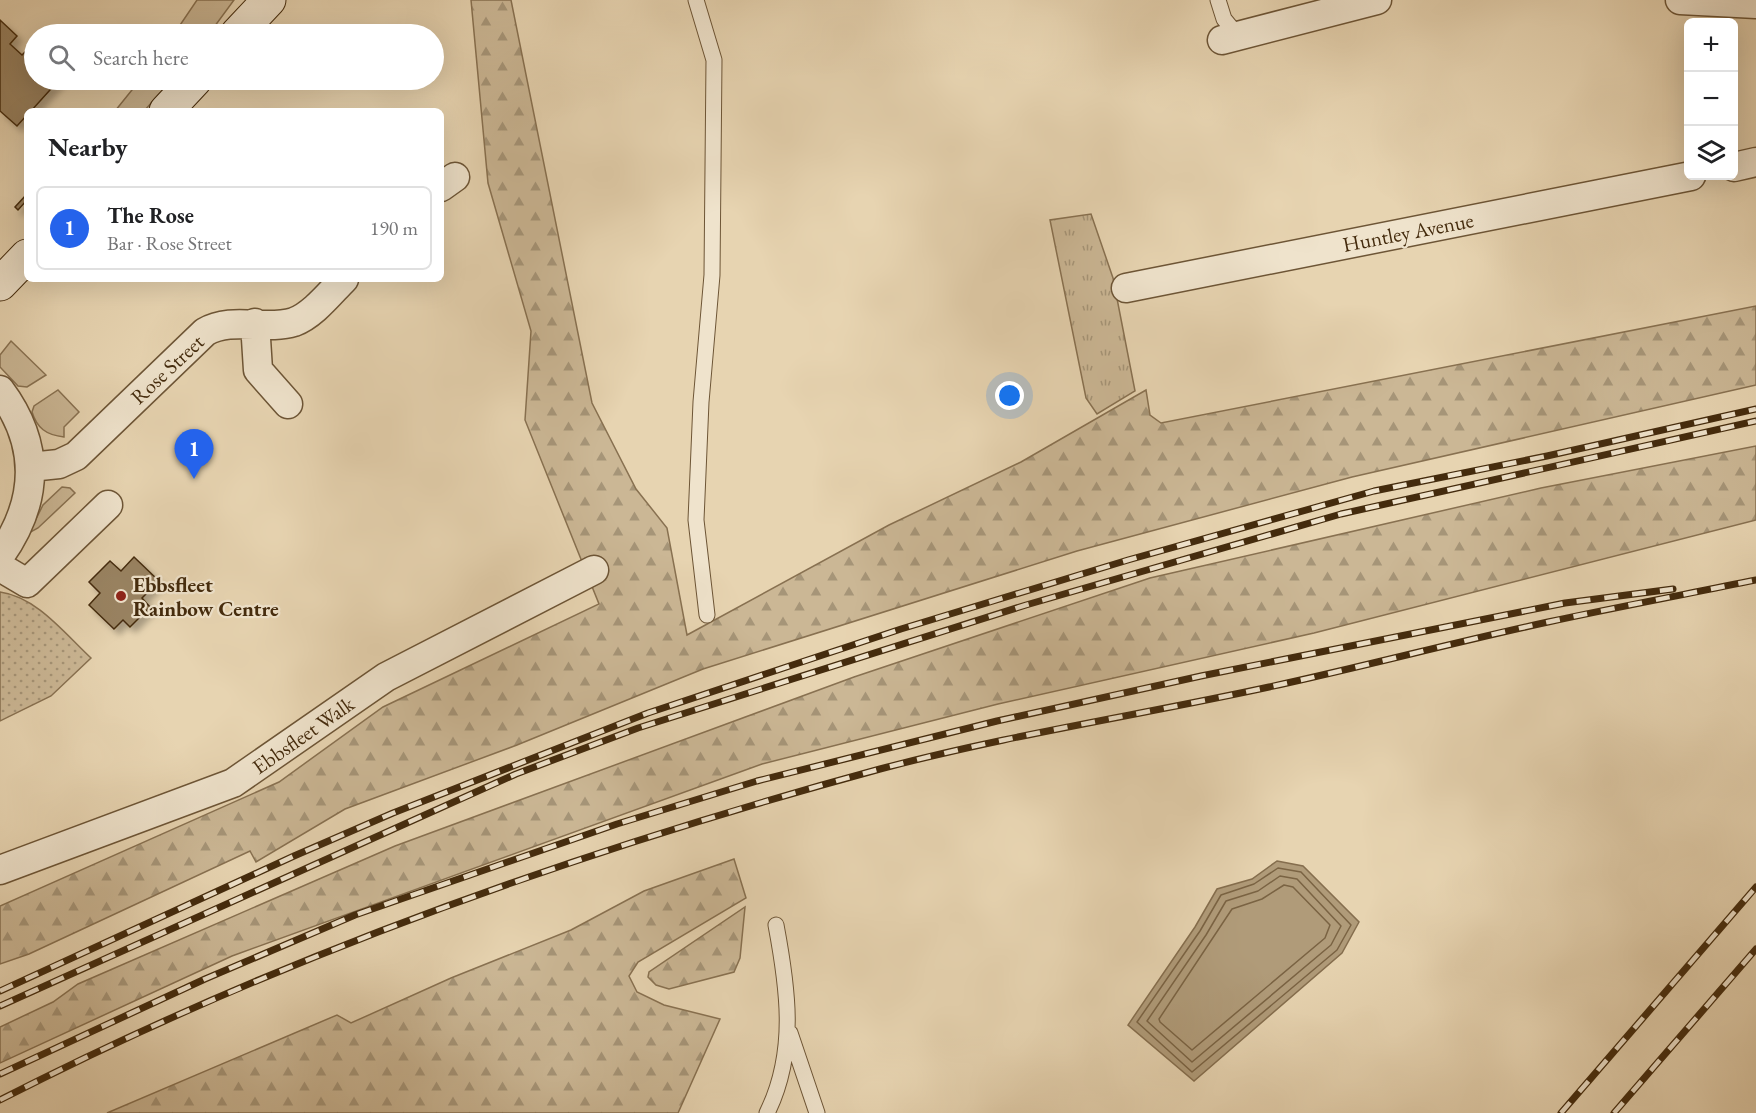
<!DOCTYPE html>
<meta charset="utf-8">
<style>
body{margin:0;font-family:"EB Garamond",serif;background:#f6f6f6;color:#202124}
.controls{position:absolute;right:18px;top:18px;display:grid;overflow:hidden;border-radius:9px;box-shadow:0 6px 24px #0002}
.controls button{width:54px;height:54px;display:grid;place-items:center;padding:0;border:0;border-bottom:2px solid #e0e0e0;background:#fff;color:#202124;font:30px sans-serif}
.you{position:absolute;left:1010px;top:396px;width:21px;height:21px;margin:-15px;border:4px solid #fff;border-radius:50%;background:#1a73e8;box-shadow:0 0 0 9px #1a73e833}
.badge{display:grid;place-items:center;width:39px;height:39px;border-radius:50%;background:#2563eb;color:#fff;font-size:20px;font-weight:700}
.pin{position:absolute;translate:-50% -50px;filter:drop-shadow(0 2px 3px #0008)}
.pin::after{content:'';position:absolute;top:32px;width:21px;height:18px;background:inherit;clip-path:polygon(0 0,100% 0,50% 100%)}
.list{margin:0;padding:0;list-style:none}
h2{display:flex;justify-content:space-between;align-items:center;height:78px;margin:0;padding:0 24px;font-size:26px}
h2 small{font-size:20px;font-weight:400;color:#757577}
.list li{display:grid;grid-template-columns:39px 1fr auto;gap:18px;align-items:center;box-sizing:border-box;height:84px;margin:0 12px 12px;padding:0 12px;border:2px solid #e0e0e0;border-radius:9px}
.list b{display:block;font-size:22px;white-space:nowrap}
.list p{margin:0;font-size:20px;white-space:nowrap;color:#757577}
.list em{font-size:20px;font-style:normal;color:#757577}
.icon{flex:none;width:33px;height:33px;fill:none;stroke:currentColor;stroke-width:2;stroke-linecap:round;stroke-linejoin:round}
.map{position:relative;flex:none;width:1756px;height:1113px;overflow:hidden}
.search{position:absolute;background:#fff;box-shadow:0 6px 24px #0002;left:24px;top:24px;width:420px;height:66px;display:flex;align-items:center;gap:15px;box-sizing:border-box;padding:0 21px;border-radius:33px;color:#757577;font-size:22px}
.panel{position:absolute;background:#fff;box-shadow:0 6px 24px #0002;left:24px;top:108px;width:420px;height:174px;border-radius:9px}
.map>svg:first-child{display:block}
.grass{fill:#cbb795;stroke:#887151;stroke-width:1.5}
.forest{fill:url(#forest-firs);stroke:#887151;stroke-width:1.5}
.park{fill:url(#park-tufts);stroke:#887151;stroke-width:1.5}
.garden{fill:url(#garden-dots);stroke:#887151;stroke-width:1.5}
.water{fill:#b09b79;stroke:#856e4e;stroke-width:1.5}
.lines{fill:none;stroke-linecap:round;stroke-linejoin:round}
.shore{stroke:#7a6343;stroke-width:1.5}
.building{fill:#998362;stroke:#442b0d;stroke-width:1.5;filter:url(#shadow)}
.lane-casing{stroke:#6d5536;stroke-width:17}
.street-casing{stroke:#6d5536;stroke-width:31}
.secondary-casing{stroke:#442b0d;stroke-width:35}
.lane{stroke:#efe3cc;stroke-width:15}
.street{stroke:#efe3cc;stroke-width:28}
.secondary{stroke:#efe3cc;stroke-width:33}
.rail-casing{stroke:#442b0d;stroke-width:7}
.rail{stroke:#efe3cc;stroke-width:4.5;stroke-dasharray:14;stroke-linecap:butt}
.poi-dot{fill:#8f2418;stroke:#efe3cc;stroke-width:2}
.labels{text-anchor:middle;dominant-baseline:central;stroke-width:4.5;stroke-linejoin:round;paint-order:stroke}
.street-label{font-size:21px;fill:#442b0d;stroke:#efe3cc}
.poi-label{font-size:21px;font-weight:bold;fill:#442b0d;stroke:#efe3cc;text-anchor:start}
</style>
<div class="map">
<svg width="1756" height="1113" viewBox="0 0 1756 1113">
<defs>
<pattern id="forest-firs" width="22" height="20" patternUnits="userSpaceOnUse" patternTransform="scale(1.5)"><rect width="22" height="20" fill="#cbb795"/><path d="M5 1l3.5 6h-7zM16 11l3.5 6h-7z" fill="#a69578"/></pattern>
<pattern id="park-tufts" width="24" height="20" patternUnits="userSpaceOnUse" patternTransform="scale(1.5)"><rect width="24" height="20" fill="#cbb795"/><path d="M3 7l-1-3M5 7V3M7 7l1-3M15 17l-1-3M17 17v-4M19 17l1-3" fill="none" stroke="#a69578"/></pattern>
<pattern id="garden-dots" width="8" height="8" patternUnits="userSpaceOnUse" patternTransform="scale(1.5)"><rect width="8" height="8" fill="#cbb795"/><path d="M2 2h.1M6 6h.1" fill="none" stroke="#a69578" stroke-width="1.8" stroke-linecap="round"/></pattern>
<filter id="shadow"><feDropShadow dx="5.5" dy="5.5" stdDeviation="3" flood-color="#0004"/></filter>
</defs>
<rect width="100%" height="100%" fill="#e7d4b1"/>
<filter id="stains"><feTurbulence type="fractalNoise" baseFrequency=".00333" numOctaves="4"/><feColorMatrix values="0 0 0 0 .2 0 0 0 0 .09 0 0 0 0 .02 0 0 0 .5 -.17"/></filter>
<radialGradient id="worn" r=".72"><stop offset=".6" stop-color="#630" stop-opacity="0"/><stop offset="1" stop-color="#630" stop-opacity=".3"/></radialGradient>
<path class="grass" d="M197,0H234L209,34H174Z
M140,80H172L144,111H115Z
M11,341L46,375L27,387L18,386L0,367V355Z
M58,390L79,412L64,427V437C46,435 37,428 32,412L34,406Z
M62,487L70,488L75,493L38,528L29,533L43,505Z"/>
<path class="forest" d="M471,0H511L592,403L636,489L667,528L687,635L889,525L1021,462L1146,390L1150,415L1161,423L1756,306V385L1352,477L1077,551L703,669L517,745L345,809L256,862L250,851L29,954L0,964V906L279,782L383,707L599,604L525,420L531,331L488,183Z
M1756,446V520L1314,633L998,704L762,764L232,956L0,1063V1027L53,1002L78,984L395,846L854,677L1150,578L1541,488Z
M734,859L746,898L638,962L629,976L637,992L664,1005L720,1019L678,1113H107L337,1015L351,1023L451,978L571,930L644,891Z
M745,907L740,958L734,972L669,989L656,985L648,977L649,972Z"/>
<path class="park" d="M1091,214L1113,278L1135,391L1097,414L1086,398L1050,220Z"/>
<path class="garden" d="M0,592C37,597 65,634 91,658L51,696L0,721Z"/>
<path class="water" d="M1277,861L1303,866L1359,922L1342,953L1194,1081L1128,1025L1195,927L1217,889L1252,879Z"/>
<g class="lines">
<path class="shore" d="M1278,868L1301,872L1351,925L1337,950L1192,1072L1137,1022L1200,931L1221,895L1254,884Z
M1280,876L1297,879L1341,926L1331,945L1192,1062L1147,1021L1206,935L1226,901L1258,891Z
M1284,885L1293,887L1330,925L1325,938L1192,1050L1160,1022L1159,1019L1232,909L1262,899Z"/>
</g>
<path class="building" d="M0,20L17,36L10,44L22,55L30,47L34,51V80H59L31,111H27V115L17,126L0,111Z
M27,194V200L18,210L15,207Z
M134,557L159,581L142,598L150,607L130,627L123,620L114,629L89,605L100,593L89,582L110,561L121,571Z"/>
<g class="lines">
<defs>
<path id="lane" d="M696,0L714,60L712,275L701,402L696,520L707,615
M1218,0L1224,19L1238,36
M790,1033L817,1113
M767,1113C797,1052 788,989 776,925"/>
<path id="street" d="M1680,0L1756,4
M1222,40L1377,0
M1734,167L1756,162
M441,187L455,177
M1126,288L1691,176
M255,323L258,370L288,404
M0,390C41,445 39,501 0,556
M30,467L59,464L76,456L205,332C232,316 265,331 294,322C313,315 330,293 344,279
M0,567L27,583L108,505
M0,870L233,783L386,677L594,570"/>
<path id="secondary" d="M237,34L269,0
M166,111L195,80
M0,284L27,256"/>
</defs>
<use href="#lane" class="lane-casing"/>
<use href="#street" class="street-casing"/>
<use href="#secondary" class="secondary-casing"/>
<use href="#lane" class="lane"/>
<use href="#street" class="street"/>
<use href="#secondary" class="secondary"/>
<defs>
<path id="rail" d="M0,991L294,856L393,813L648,713L901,629L1128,560L1374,491L1547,456L1756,409
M0,1006L516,774L638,728L1026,605L1341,514L1756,421
M0,1074L205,979L355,915L617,824L757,781L997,721L1201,676L1565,603L1673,589
M0,1100C275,959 582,850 880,769C1008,735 1140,715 1269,687C1362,667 1455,642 1548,622C1617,607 1687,594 1756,580
M1561,1113L1756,887
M1614,1113L1756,949"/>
</defs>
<use href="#rail" class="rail-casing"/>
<use href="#rail" class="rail"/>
</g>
<circle class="poi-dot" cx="121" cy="596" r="6"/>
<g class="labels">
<g class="street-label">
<text transform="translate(1408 232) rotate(-11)">Huntley Avenue</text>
<text transform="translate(167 369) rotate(-43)">Rose Street</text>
<text transform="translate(303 735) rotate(-35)">Ebbsfleet Walk</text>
</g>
<g class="poi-label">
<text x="133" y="584">Ebbsfleet<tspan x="133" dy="24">Rainbow Centre</tspan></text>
</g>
</g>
<rect width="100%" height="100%" filter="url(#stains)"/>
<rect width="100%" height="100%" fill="url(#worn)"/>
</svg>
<div class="controls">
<button>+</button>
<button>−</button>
<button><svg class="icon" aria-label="layers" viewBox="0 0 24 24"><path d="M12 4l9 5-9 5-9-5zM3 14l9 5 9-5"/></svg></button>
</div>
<div class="you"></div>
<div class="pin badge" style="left:194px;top:479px">1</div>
<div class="search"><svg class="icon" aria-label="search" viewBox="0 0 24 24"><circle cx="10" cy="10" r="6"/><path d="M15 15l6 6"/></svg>Search here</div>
<section class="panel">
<h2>Nearby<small></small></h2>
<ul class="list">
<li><span class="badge">1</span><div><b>The Rose</b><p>Bar · Rose Street</p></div><em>190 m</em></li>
</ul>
</section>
</div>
